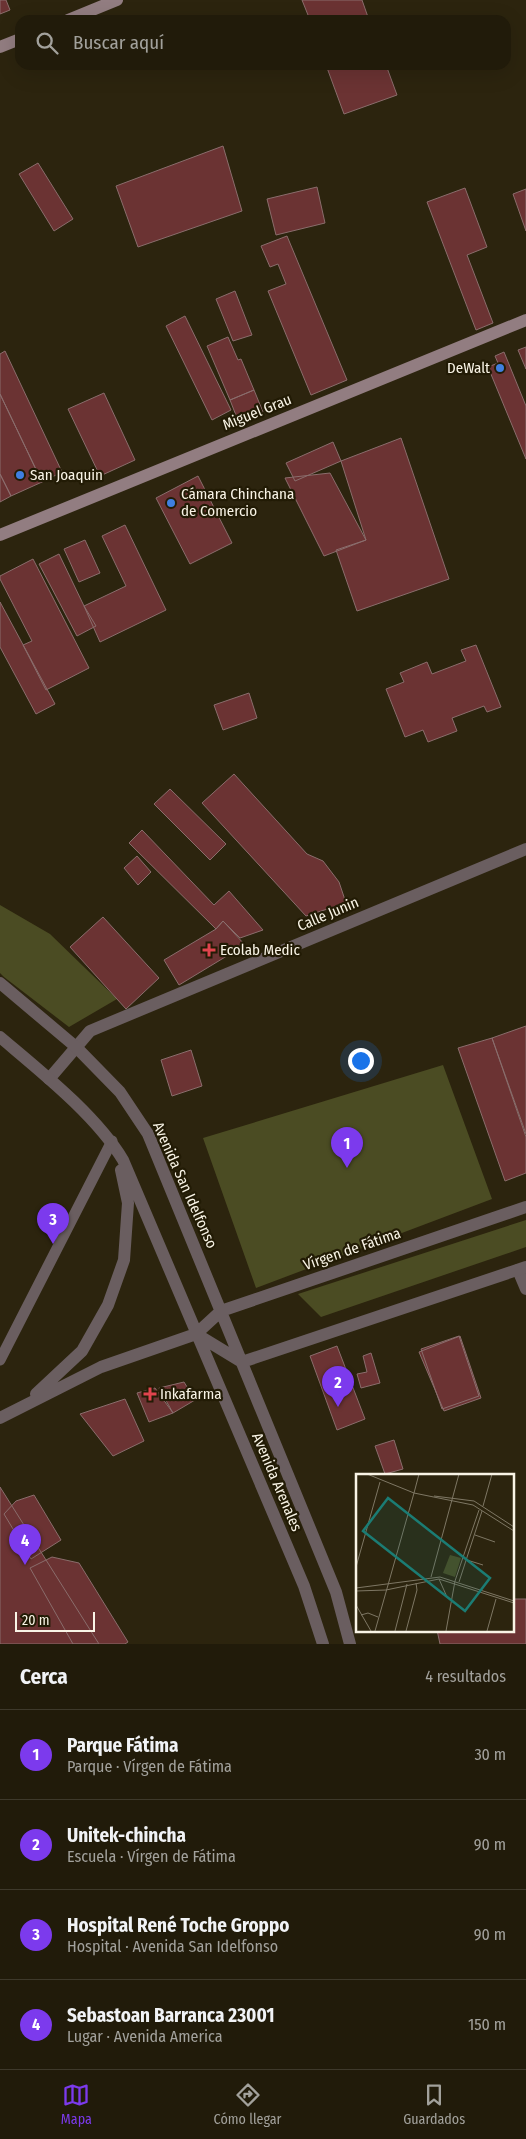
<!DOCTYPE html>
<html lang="es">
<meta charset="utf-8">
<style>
body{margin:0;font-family:"Fira Sans Condensed",sans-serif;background:#292413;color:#f1f3f6}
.scale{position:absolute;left:15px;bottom:12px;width:80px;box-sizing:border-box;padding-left:5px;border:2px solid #f9f4e6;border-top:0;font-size:14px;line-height:18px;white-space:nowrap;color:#f9f4e6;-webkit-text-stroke:4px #221b05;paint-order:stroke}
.you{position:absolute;left:360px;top:1060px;width:18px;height:18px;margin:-12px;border:4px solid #fff;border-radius:50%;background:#1a73e8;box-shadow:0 0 0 8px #1a73e833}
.badge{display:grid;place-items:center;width:32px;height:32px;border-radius:50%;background:#7c3aed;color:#fff;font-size:16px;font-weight:700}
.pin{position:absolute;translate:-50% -41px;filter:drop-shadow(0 1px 2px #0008)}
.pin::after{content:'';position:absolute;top:26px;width:18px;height:15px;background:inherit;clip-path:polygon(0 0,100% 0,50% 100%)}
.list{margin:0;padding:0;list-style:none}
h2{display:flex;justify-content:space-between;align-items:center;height:65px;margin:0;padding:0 20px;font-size:21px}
h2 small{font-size:16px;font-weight:400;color:#a2a19c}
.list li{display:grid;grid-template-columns:32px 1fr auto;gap:15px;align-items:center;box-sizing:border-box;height:90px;padding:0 20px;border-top:1px solid #3e392b}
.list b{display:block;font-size:19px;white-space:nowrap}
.list p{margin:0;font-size:16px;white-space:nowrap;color:#a2a19c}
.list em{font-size:16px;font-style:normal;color:#a2a19c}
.icon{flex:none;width:28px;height:28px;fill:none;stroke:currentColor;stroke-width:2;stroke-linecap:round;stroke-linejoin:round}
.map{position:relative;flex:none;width:526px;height:1644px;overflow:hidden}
.search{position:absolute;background:#211b0a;box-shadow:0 5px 20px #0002;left:15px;right:15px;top:15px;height:55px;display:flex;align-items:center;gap:12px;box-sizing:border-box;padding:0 18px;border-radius:15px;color:#a2a19c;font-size:19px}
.sheet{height:425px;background:#211b0a}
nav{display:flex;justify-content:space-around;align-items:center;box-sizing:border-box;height:70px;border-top:1px solid #3e392b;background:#211b0a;font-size:14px;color:#a2a19c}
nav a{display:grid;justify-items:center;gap:2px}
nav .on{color:#7c3aed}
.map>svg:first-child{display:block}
.green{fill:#4b4c23}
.building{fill:#6b3333;stroke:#8a6d6c}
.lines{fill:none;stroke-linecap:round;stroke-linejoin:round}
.service{stroke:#6a5e60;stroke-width:11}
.minor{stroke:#6a5e60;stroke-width:12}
.tertiary{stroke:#6a5e60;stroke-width:12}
.secondary{stroke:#927d81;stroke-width:12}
.shop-dot{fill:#3f7fe0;stroke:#221b05;stroke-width:2}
.health-dot{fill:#e0444e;stroke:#221b05;stroke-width:2}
.labels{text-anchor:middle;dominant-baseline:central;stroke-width:4.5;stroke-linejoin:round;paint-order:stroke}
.poi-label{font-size:15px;fill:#f9f4e6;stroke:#221b05;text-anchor:start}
.street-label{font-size:15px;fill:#f9f4e6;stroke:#221b05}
.inset-road{fill:none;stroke:#7e7764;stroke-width:1}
.view{fill:#1b7c74;fill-opacity:0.15;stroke:#1b7c74;stroke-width:2.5}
.inset-edge{fill:none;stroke:#f9f4e6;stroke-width:2.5}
</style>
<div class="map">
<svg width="526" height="1644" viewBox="0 0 526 1644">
<rect width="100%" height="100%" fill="#2c240e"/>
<path class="green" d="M0,905L50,934L117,999L69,1027L4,977L0,973Z
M443,1065L492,1199L256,1288L203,1138Z
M526,1220V1247L321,1317L298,1294Z"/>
<path class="building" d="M0,0H6L10,10L0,14Z
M302,0H362L369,20H310Z
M326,65H386L397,95L344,114Z
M223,146L242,211L138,247L116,186Z
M38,163L73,219L54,231L19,174Z
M317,187L325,223L276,235L267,199Z
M465,188L487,247L467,255L493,323L476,330L427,202Z
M526,189V231L513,194Z
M287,236L347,380L311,395L268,291L286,284L278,264L270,267L261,246Z
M235,291L252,335L233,341L216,299Z
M185,316L231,410L212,420L166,326Z
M228,337L238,360L241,359L254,390L230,400L207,346Z
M526,347V369L518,350Z
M5,351L62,472L42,482L0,394V354Z
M504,352L526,406V459L488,367L498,363L495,356Z
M254,390L263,412L239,423L230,400Z
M104,393L135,460L100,476L68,409Z
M0,394L42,482L11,496L0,474Z
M401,438L449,579L357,611L336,550L366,540L341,461Z
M333,442L341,461L295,481L286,463Z
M330,473L366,540L324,556L285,478Z
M0,474L11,496L0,502Z
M198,476L232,543L190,564L156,498Z
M125,525L166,610L100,642L84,606L126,586L102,536Z
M85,540L100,573L79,582L64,549Z
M59,554L84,606L96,626L77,636L39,564Z
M33,559L89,668L46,690L23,645L32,641L0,579V576Z
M0,602L55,704L36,714L0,647Z
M476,645L501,707L487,712L484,706L452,718L457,731L428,742L423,730L405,737L386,689L404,682L400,673L427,662L432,674L466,661L461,650Z
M249,693L257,718L223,730L214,705Z
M234,774L307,854L323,861L339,882L346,903L306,916L202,803Z
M170,789L226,844L210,860L154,804Z
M142,830L214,905L229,891L263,930L240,938L223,921L216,929L129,843Z
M137,856L151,872L138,885L124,868Z
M103,917L159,978L126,1009L70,947Z
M223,921L245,945L179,985L164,960L216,929Z
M526,1026V1134L492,1038Z
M492,1038L526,1137V1173L505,1181L458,1048Z
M191,1050L202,1086L172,1096L161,1060Z
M459,1336L479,1396L442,1409L421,1349Z
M460,1336L481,1398L444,1411L419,1352Z
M337,1346L365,1419L337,1430L310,1356Z
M371,1353L380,1383L361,1388L357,1374L367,1372L363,1356Z
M184,1382L195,1400L173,1413L159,1388Z
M155,1388L173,1413L149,1422L137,1393Z
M125,1399L144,1441L113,1456L80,1414Z
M394,1440L403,1469L385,1474L375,1446Z
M0,1487L99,1644H0Z
M34,1495L61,1540L31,1559L4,1514L16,1501Z
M52,1557L79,1563L128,1642L125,1644H73L30,1568Z
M512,1599H526V1644H440L437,1630H512Z"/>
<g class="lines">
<path class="service" d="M0,1360L112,1141"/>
<path class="minor" d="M49,1079L90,1031L526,849
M518,1270L526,1289"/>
<path class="tertiary" d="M0,983L76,1047L120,1092L148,1134L336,1592L350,1644
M0,1037C40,1071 96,1115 123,1160L304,1586L323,1644
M196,1334L242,1362L526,1267
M36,1394L82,1351L108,1305L124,1260L128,1203L121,1170
M0,1418L101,1367L196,1334L221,1311L526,1207"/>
<path class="secondary" d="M68,20L117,0
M0,47L20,39
M0,535L526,320"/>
</g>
<g class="shop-dot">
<circle cx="500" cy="368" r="5"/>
<circle cx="20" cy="475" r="5"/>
<circle cx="171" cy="503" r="5"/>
</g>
<g class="health-dot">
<path d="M206.5 942.5h5v5h5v5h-5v5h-5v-5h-5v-5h5z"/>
<path d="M147.5 1386.5h5v5h5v5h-5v5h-5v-5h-5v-5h5z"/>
</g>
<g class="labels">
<g class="poi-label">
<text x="490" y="368" text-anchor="end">DeWalt</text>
<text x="30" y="475">San Joaquin</text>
<text x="181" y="494">Cámara Chinchana<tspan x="181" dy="17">de Comercio</tspan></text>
<text x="220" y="950">Ecolab Medic</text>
<text x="160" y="1394">Inkafarma</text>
</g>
<g class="street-label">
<text transform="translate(257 412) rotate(-22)">Miguel Grau</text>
<text transform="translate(328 914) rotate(-23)">Calle Junin</text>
<text transform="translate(185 1185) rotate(66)">Avenida San Idelfonso</text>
<text transform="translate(352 1249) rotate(-19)">Vírgen de Fátima</text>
<text transform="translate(277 1482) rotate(67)">Avenida Arenales</text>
</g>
</g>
<g transform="translate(356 1474)">
<rect width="158" height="158" fill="#2c240e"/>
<path d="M94,81L105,84L99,103L87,99Z" fill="#4b4c23"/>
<path class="inset-road" d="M11,0L58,19L63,0M78,22L118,27L158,53M127,32L136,0M119,61L139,68M111,86L127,91M0,93L24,8M75,103L103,0M83,105L91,123M103,108L126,37M0,114L84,103L158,127M0,117L30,116L83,105L158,129M0,131L15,157M5,141L12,139L22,143M19,157L58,19L117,31L158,57M39,157L51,110M50,157L61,116L60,109M90,157L99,107L123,36M131,157L140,125"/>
<path class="view" d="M32,24L134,104L109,137L7,57Z"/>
<rect width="158" height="158" class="inset-edge"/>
</g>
</svg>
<div class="scale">20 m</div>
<div class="you"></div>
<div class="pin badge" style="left:347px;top:1168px">1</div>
<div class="pin badge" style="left:338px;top:1407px">2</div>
<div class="pin badge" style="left:53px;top:1244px">3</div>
<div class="pin badge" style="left:25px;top:1565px">4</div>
<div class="search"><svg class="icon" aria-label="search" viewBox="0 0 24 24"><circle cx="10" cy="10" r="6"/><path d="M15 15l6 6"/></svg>Buscar aquí</div>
</div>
<section class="sheet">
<h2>Cerca<small>4 resultados</small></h2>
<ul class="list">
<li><span class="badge">1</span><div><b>Parque Fátima</b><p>Parque · Vírgen de Fátima</p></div><em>30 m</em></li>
<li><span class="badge">2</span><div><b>Unitek-chincha</b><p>Escuela · Vírgen de Fátima</p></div><em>90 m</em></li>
<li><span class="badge">3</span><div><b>Hospital René Toche Groppo</b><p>Hospital · Avenida San Idelfonso</p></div><em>90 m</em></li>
<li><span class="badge">4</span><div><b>Sebastoan Barranca 23001</b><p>Lugar · Avenida America</p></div><em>150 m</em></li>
</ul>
</section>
<nav>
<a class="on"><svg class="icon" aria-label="map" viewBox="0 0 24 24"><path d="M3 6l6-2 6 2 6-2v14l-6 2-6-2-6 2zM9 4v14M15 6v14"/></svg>Mapa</a>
<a><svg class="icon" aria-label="directions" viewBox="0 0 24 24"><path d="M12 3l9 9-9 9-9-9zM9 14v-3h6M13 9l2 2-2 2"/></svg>Cómo llegar</a>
<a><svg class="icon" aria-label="saved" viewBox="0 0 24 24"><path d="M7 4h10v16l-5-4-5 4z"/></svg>Guardados</a>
</nav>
